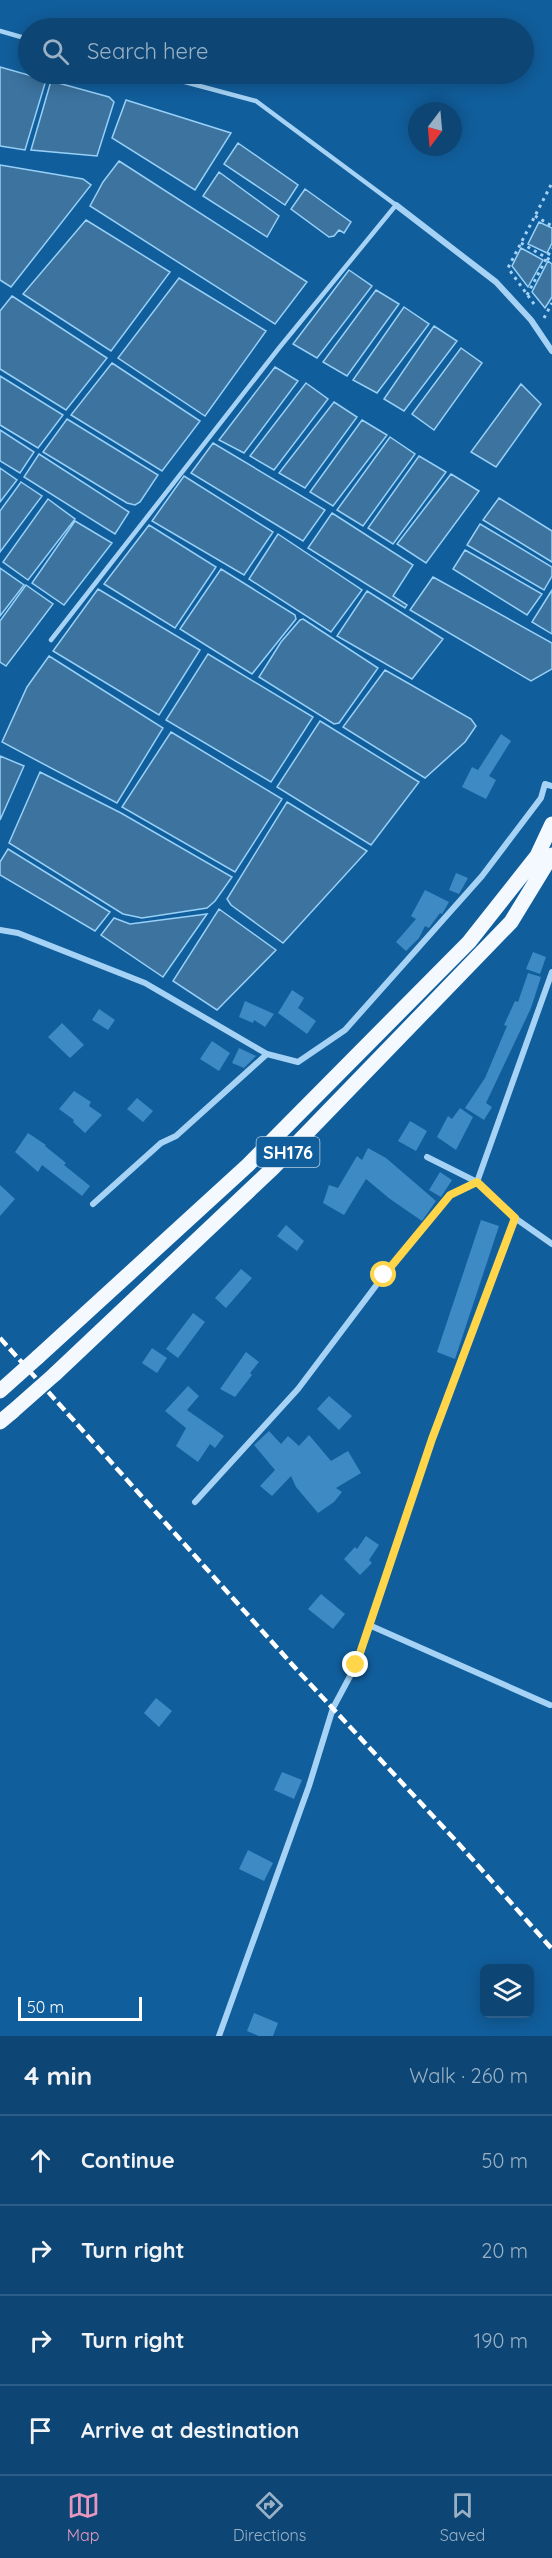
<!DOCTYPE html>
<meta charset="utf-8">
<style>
body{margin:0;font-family:Quicksand,sans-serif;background:#164d7a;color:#f1f3f6}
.controls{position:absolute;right:18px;bottom:18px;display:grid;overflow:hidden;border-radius:9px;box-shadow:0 3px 15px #0003}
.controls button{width:54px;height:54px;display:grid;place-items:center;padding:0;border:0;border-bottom:2px solid #2d5e87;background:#0d4675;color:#f1f3f6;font:30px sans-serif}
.compass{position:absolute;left:408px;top:102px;width:54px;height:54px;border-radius:50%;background:#0d4675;box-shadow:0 3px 15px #0003;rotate:196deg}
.scale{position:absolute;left:18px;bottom:15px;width:124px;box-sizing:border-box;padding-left:6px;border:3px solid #fff;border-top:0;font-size:16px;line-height:21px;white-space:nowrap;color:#fff;-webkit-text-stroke:4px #115e9c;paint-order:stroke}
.stop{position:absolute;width:18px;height:18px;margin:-14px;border:4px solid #ffd54a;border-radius:50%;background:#fff}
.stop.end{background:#ffd54a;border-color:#fff;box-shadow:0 2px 6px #0008}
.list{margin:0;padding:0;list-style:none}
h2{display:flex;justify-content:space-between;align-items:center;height:78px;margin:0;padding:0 24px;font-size:26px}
h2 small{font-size:20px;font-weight:400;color:#9ab1c5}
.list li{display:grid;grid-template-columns:39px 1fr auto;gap:18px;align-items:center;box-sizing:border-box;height:90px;padding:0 24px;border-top:2px solid #2d5e87}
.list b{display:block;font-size:22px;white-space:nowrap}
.list em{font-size:20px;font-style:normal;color:#9ab1c5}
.icon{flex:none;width:33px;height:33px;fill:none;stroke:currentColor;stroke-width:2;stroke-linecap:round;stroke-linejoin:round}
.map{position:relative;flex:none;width:552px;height:2036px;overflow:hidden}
.search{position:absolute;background:#0d4675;box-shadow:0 3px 15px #0003;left:18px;right:18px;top:18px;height:66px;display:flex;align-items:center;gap:15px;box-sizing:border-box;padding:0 21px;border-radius:33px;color:#9ab1c5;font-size:22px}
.sheet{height:438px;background:#0d4675}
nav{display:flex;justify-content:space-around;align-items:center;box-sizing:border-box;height:84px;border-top:2px solid #2d5e87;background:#0d4675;font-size:16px;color:#9ab1c5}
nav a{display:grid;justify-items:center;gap:3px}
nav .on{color:#e797bd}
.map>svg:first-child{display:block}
.water{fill:#3c739f;stroke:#97d0f8;stroke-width:1.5}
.building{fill:#3e8ac5}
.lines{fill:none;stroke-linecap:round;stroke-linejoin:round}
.path{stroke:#a6d3f5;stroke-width:3;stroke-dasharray:3 4.5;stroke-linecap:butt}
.service{stroke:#a6d3f5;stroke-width:4.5}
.minor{stroke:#a6d3f5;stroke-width:6}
.primary{stroke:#f3f9ff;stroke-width:15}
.rail{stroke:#fff;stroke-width:4.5;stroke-dasharray:10 4.5;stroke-linecap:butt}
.primary-bridge{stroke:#f3f9ff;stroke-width:15}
.route{stroke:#ffd54a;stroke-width:8}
.labels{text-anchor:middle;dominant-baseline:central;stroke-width:5;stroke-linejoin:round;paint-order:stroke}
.shield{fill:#115e9c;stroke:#b8cfe1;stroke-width:1.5}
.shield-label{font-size:18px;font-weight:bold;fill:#fff}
</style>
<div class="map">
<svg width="552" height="2036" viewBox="0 0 552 2036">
<rect width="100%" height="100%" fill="#115e9c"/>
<path class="water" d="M0,67L46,80L25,150L0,146Z
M51,81L109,97L114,102L97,156L31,150Z
M126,100L231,133L195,190L112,138Z
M238,143L298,185L285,205L224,164Z
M119,161L307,282L275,324L90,206L103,182Z
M0,165L83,179L91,185L11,287L0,280Z
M219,172L279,216L267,237L203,196Z
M305,189L351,222L344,233L339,230L334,236L329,237L291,209Z
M86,220L170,272L111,351L23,294Z
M539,222L552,228V243L547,253L528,244Z
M521,248L543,260L528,287L512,266Z
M548,261L552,264V297L545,308L532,292Z
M349,270L372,286L317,358L293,344Z
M179,278L266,331L205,416L118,358Z
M376,290L399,304L347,376L323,362Z
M12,296L107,358L66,410L0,369V311Z
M404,307L429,324L377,393L353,380Z
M434,326L457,341L404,411L384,399Z
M461,348L482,363L434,430L412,414Z
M112,363L200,421L162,471L71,415Z
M275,367L298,381L244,453L219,440Z
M0,376L63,415L38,448L0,425Z
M306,383L328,399L274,470L250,456Z
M521,384L541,404L496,467L471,452Z
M334,402L357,417L305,488L279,473Z
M67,419L158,475L140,502L135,505L127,503L43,452Z
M362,420L387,435L333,506L310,492Z
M0,430L34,452L20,473L0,461Z
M390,437L415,454L363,526L337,510Z
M213,443L325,510L303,541L191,473Z
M39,454L129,512L115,534L24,477Z
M419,456L446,472L393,544L368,528Z
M0,468L17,480L0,502Z
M451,474L479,491L426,563L397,544Z
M184,476L273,532L244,575L152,521Z
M21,482L42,496L0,552V511Z
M499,498L552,531V562L483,520Z
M48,499L75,519L28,580L3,562Z
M332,513L413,565L393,596L407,605L405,608L308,548Z
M75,521L112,543L64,605L32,583Z
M480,524L552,567V576L544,590L467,545Z
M149,525L216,567L175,628L104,584Z
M278,534L362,590L331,632L249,579Z
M465,550L542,594L527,615L453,569Z
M0,568L24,585L0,616Z
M221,569L295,615L296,619L252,674L180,629Z
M433,577L552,643V669L531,681L410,610Z
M26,585L53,604L6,666L0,662V621Z
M98,589L200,650L159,715L53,651Z
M552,590V634L532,622Z
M367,591L443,639L412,679L337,636Z
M303,619L378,668L339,723L334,724L259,677L281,642L300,620Z
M208,654L313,717L271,782L166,720Z
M49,656L163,728L117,803L2,742L27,687Z
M385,670L471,719L476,726L465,742L425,778L343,727Z
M320,721L419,782L371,845L277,787Z
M171,732L282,799L235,872L122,807Z
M0,756L24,766L0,820Z
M40,772L121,813L232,877L215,901L207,908L142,918L123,914L9,843Z
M287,802L367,851L283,943L231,905L227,899Z
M8,849L110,912L95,931L0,875V862Z
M219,909L276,950L217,1010L173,981Z
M207,914L163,977L101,935L114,918L130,924Z"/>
<path class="building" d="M501,734L511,741L489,776L496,780L486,799L462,787L472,767L478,770Z
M456,873L468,878L459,894L449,890Z
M425,890L449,902L445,909L442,914L440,913L429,928L425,926L419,938L406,951L396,942L416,919L411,916Z
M533,952L546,957L540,974L526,969Z
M528,973L541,977L531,1008L486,1103L492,1107L484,1120L465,1108L485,1078L507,1026L504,1025L515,1001L518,1002Z
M292,990L304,998L298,1008L316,1021L307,1034L278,1013Z
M245,1001L274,1014L265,1027L254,1020L253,1023L239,1017Z
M99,1009L115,1020L108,1030L92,1020Z
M62,1023L84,1045L70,1058L48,1037Z
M212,1041L230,1053L219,1071L200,1059Z
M239,1048L256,1056L244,1068L232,1063Z
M74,1091L91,1102L89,1106L102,1115L85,1133L73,1122L74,1120L59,1109Z
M137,1098L153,1111L143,1122L127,1109Z
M460,1108L473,1117L456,1150L437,1137L448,1116L452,1119Z
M410,1121L427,1131L416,1151L398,1141Z
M28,1133L46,1145L45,1146L66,1163L64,1165L90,1186L82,1196L42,1165L38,1172L15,1152Z
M368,1148L386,1158L436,1201L422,1221L390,1199L366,1179L344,1215L323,1203L329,1185L338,1188L357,1156L362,1160Z
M440,1172L452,1180L441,1197L429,1190Z
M0,1185L15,1199L0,1216Z
M481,1220L499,1226L455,1359L437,1352Z
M286,1225L304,1241L297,1251L277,1236Z
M241,1269L252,1278L226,1308L215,1298Z
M193,1313L205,1322L178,1358L166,1349Z
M152,1348L167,1358L157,1373L142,1363Z
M246,1352L259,1362L250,1373L252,1375L235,1397L220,1389Z
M188,1386L199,1396L187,1410L224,1436L215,1448L210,1444L198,1462L176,1446L186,1428L165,1411Z
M329,1396L352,1416L339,1430L317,1409Z
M269,1431L281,1444L288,1436L299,1446L309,1435L331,1461L348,1451L361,1473L336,1488L342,1492L334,1502L318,1513L296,1487L291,1476L272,1496L260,1486L275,1470L254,1445Z
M366,1536L379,1545L369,1560L372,1563L360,1575L344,1559L355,1547L357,1549Z
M321,1594L345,1614L333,1629L308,1609Z
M156,1698L172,1711L159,1727L144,1713Z
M282,1772L302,1780L294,1799L274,1790Z
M248,1850L273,1863L264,1881L239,1869Z
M254,2013L278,2023L273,2036H259L247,2031Z"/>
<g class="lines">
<path class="path" d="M535,216L552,226
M521,243L552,261
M527,295L552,248
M534,304L508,268L552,183
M544,318L552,303"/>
<path class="service" d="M0,31L28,39
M51,640L279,348L396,205L256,101L155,74"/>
<path class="minor" d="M396,205L496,282L531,320L552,351
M0,930L18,933L145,983L267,1054L298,1062L345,1030L482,876L541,798L545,784L552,786
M427,1157L477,1182
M93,1204L161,1143L176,1136L267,1054
M515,1218L552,1244
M195,1502L298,1389L384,1275L450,1195L477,1182
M369,1625L550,1705
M219,2036L309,1786L333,1708L356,1665L432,1439L515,1218L477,1182L552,972"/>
<path class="primary" d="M38,1357L248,1165L469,942L537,856L552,824
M55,1374L273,1168L511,922L552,855
M0,1422L12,1412"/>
<path class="rail" d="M0,1338L298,1671L458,1843L552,1949"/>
<path class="primary-bridge" d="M0,1391L38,1357
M12,1412L55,1374"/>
</g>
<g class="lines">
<path class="route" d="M356,1665L432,1439L515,1218L477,1182L450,1195L384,1275"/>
</g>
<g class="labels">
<rect class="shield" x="256.5" y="1137" width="63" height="30" rx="4.5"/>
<g class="shield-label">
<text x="288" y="1152">SH176</text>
</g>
</g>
</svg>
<div class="controls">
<button><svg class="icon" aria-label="layers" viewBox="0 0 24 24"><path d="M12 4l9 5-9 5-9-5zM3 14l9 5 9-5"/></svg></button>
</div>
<svg class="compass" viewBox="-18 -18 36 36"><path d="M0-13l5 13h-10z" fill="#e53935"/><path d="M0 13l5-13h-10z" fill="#9ab1c5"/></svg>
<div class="scale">50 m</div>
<div class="stop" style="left:384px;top:1275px"></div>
<div class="stop end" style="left:356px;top:1665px"></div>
<div class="search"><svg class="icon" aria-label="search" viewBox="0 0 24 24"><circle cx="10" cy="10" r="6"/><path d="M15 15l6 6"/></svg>Search here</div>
</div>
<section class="sheet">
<h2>4 min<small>Walk · 260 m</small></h2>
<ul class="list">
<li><svg class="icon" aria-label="ahead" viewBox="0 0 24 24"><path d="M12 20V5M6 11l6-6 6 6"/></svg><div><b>Continue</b></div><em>50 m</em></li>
<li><svg class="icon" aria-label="right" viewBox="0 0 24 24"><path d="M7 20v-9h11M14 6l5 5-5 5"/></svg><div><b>Turn right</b></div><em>20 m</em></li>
<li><svg class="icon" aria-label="right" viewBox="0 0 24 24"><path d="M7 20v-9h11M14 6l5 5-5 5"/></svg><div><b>Turn right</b></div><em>190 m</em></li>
<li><svg class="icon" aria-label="arrive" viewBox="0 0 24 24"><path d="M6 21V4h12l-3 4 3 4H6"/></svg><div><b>Arrive at destination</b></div></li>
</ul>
</section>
<nav>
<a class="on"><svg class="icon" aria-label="map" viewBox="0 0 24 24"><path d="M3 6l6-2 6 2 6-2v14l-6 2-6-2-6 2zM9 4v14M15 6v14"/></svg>Map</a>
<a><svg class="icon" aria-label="directions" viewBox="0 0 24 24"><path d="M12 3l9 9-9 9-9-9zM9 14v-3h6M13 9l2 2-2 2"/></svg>Directions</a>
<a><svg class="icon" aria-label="saved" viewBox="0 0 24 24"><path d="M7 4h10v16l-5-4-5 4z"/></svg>Saved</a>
</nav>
